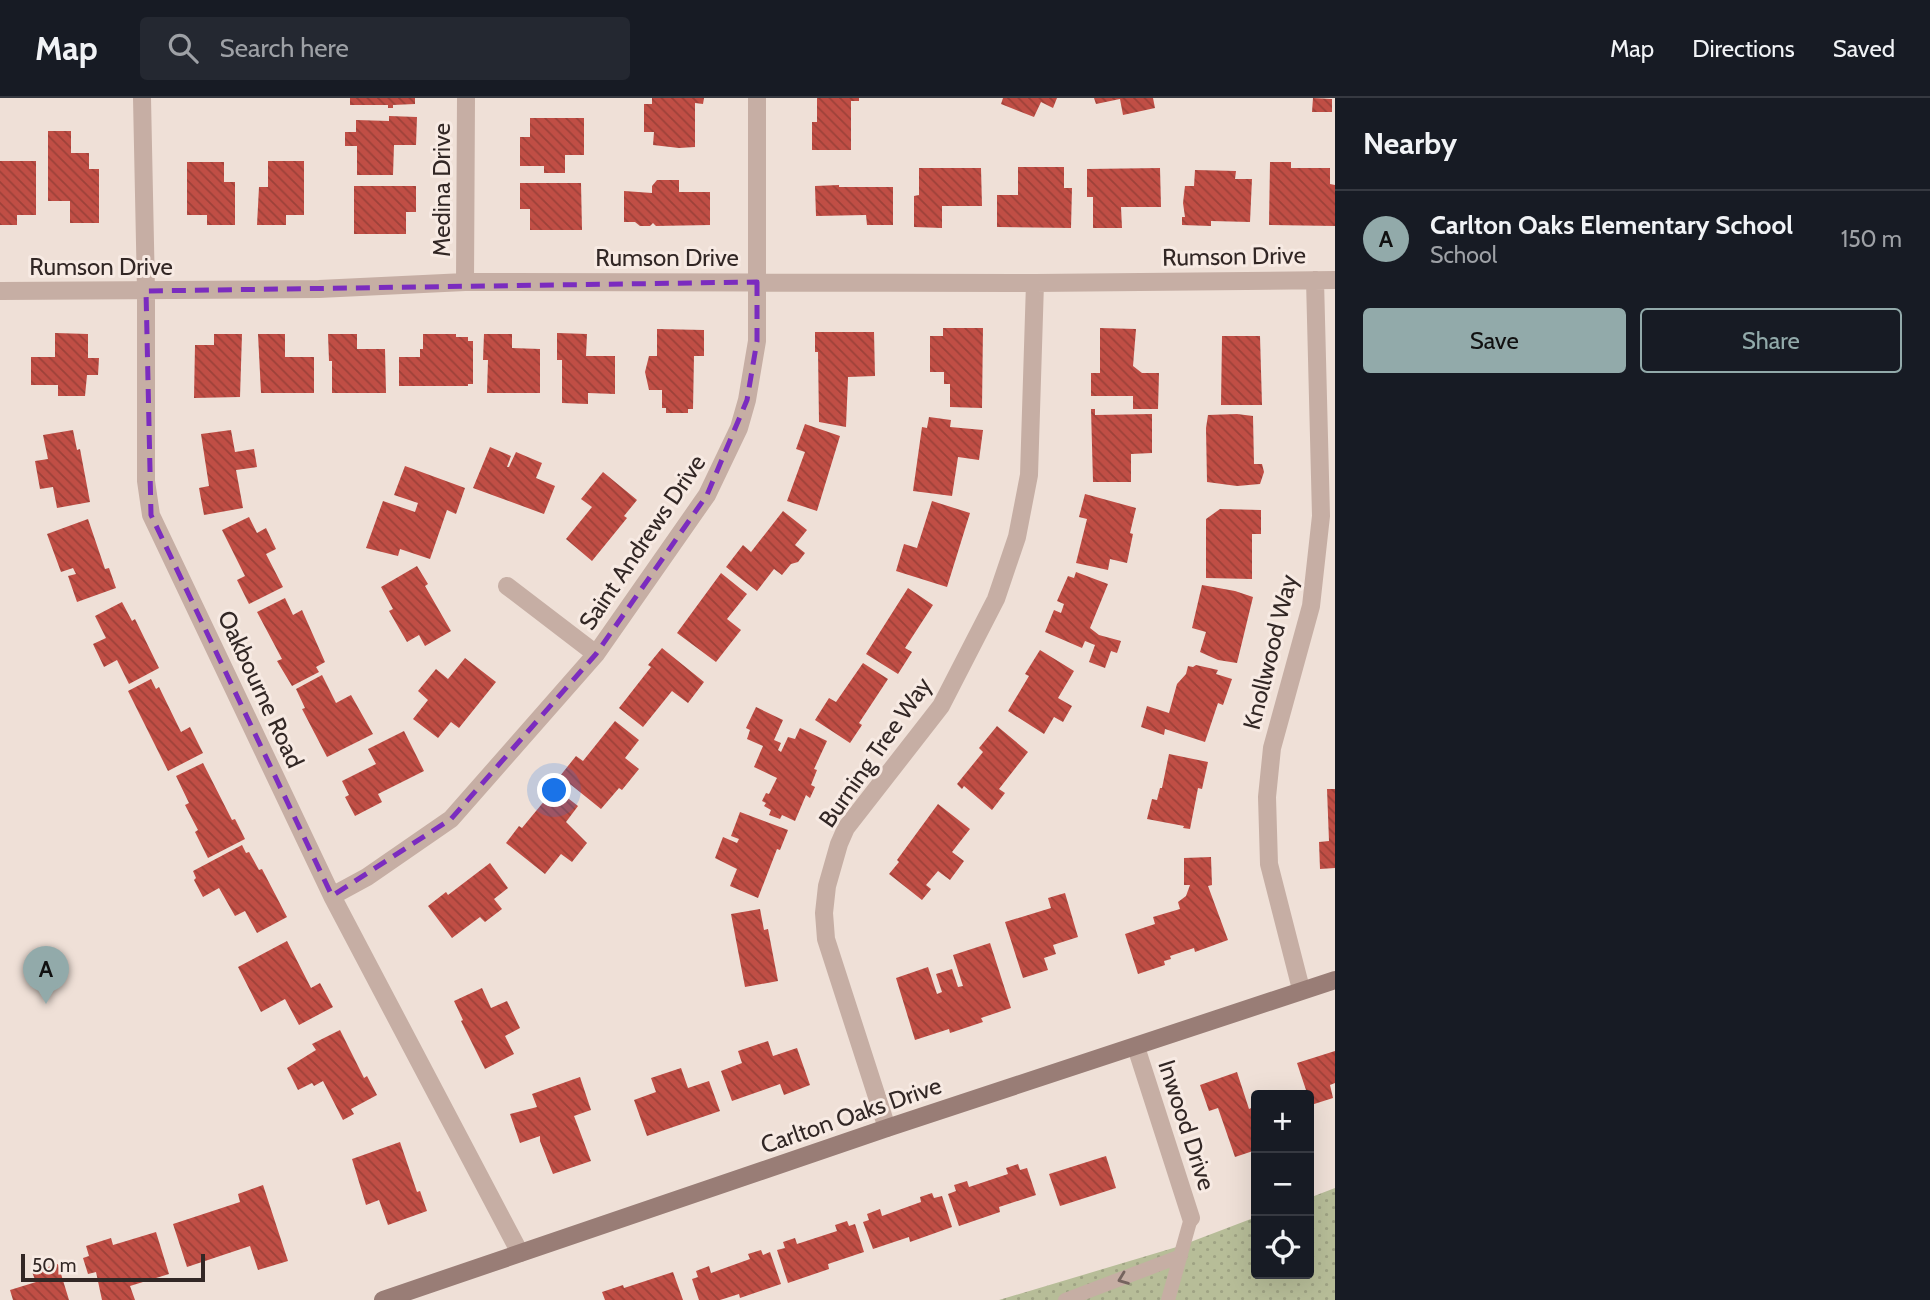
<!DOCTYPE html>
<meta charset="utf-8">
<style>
body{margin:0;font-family:Cabin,sans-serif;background:#242831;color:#f1f3f6}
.controls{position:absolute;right:21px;bottom:21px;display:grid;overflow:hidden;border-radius:7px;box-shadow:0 7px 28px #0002}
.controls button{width:63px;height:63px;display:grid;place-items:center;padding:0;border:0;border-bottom:2px solid #363941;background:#171b24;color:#f1f3f6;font:35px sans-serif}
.scale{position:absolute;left:21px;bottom:18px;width:184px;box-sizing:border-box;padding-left:7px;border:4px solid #322725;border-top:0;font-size:19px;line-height:24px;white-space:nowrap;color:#322725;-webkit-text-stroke:5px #f7eae3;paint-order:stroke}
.you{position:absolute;left:555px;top:693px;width:24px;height:24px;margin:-18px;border:5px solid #fff;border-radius:50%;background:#1a73e8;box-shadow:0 0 0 10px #1a73e833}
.badge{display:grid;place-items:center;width:46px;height:46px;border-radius:50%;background:#92aaaa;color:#111;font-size:23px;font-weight:700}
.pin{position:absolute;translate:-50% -58px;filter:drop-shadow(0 2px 4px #0008)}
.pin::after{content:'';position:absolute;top:37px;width:24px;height:21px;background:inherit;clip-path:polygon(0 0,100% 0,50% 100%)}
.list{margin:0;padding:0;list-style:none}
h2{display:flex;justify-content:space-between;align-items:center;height:91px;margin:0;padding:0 28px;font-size:30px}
h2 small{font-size:23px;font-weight:400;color:#9ea1a6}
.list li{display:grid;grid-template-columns:46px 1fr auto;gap:21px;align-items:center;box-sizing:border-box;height:98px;padding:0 28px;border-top:2px solid #363941}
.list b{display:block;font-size:26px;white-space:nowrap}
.list p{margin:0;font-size:23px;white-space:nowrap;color:#9ea1a6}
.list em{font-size:23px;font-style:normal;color:#9ea1a6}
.actions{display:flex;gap:14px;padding:21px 28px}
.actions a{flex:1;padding:16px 0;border:2px solid #92aaaa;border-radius:7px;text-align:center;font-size:24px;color:#92aaaa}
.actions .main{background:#92aaaa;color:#111}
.icon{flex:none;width:38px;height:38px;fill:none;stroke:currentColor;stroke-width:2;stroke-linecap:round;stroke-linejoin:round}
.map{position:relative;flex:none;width:1335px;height:1202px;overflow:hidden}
header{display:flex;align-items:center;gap:42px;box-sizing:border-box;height:98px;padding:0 35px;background:#171b24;border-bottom:2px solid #363941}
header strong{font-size:33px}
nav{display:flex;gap:38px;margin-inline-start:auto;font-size:24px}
.search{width:490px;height:63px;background:#242831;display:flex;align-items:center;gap:18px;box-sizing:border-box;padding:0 24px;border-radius:7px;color:#9ea1a6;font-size:26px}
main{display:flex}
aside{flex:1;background:#171b24}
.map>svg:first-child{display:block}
.grass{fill:url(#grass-dots)}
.building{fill:url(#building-back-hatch)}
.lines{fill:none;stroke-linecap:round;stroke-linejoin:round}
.lane{stroke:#c6aea4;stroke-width:14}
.street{stroke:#c6aea4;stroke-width:18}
.secondary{stroke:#997d76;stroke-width:18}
.oneway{stroke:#75645e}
.marked{fill:none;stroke:#7b2cbf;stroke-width:5;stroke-dasharray:14 9;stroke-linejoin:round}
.labels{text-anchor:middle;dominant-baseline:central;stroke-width:6;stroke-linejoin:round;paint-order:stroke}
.street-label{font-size:24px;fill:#322725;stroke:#f7eae3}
</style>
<header>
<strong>Map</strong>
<div class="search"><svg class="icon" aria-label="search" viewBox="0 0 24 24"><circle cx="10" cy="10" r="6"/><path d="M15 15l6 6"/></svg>Search here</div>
<nav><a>Map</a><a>Directions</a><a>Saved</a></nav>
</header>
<main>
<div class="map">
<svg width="1335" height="1202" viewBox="0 0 1335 1202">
<defs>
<pattern id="grass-dots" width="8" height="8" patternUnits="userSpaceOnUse" patternTransform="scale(1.75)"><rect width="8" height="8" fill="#b7bd98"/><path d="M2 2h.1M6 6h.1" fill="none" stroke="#9ea283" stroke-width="1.8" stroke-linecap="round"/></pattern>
<pattern id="building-back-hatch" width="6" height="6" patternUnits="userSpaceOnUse" patternTransform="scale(1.75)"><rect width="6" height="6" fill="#c04e45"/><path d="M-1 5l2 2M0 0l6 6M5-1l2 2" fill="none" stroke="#9d4139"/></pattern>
</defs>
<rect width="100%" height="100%" fill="#efe0d7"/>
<path class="grass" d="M1335,1090V1202H999L1180,1148L1256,1119V1176H1309V1100Z"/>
<path class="building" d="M350,0H415V6L393,7V10H388V7H350Z
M652,0H704L703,6L695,5V49L679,50L653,47L654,34H644V6H652Z
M817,0H859V3H851V52H812V24H817Z
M1003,0H1057L1053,10L1041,4L1034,19L1001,6Z
M1094,0H1153L1155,10L1123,17L1120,1L1096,6Z
M1313,0L1332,1V14H1312Z
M389,18L417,19L416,47H394L393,77H357V48H345V34H356V22L389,23Z
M530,20H584V57H565V75H544V68H520V39H530Z
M48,33H71V55H89V71H99V125H70V103H48Z
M0,63H36V117H17V127H0Z
M268,63H304V117H286V127H257L259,89H268Z
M187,64H224V84H235V127H207V117H187Z
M1270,64H1291V70H1330V86L1335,87V128L1269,127Z
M1018,69H1064V90H1072L1071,130L997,129V97H1018Z
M919,70H981L982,108H942V130L914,129V98L919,97Z
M1160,70L1161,109H1121L1122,130H1093V99H1087V71Z
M1195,72L1236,73L1235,81H1252L1250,124L1211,123V128L1182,127V119H1185L1183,105L1185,88H1194Z
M657,82H679V94H710V127L656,128L653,125L650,128H640L635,124H624V93L652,95V88Z
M520,85H581L582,132H530V111H520Z
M839,87V89H893V127H867L866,117L816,118L815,88Z
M354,88H416V114H406V136H354Z
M943,230H983L982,310L950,309V286H944V274H930V238H943Z
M1100,230L1136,231L1133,268L1142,275H1159L1158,311H1133V298H1091V275H1100Z
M657,231L704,232V258H694L693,311H688V315H666V310H662V292H649L645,274L649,258H657Z
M815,234H874L875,278L848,279L846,329L819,324L818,254H815Z
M55,235L88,236V260H99L98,277H87L85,298H58V287H31V259H55Z
M557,235L587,236L586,258H615V296L588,295V306L562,305V262H557Z
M214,236H242L240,299L194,300L195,247H214Z
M258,236H285V259H314V295H261Z
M328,236H357V251H385L386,295H332V263H329Z
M423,236H456V239H468V243H473V286H468V288H399V259H420V251H423Z
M484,236H512V250L540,251V295H487L488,262H483Z
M1222,238H1260L1262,307H1221Z
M1091,311H1095V317L1152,316V355L1131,356V384H1093Z
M1237,316L1253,318L1254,366H1262L1264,374L1260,386L1237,388L1207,384L1206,330L1208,317Z
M929,319L951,322L950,329L983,332L979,362L958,359L952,398L913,393L922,329L927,330Z
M805,326L840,338L817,413L787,403L805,354L796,351Z
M73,332L77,352L80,351L90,404L57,410L53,389L40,391L35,363L48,361L43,337Z
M231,332L235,354L254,351L257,369L236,372L243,410L204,417L199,390L209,388L201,336Z
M490,349L511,358L507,369H509L516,354L542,365L536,380L555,388L544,416L473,390Z
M405,368L465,390L456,416L447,412L430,461L400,451L398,458L366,450L383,403L415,414L418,405L394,397Z
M603,374L637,402L624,418L627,420L592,463L566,441L592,409L581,401Z
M1085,396L1136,410L1130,435L1133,436L1127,465L1110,461L1108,472L1076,465L1087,421L1079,419Z
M932,403L970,415L947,489L896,473L904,446L917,450Z
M1220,411L1261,412V436H1252V481L1206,480V421Z
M783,413L807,432L795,447L805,455L798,464L791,466L782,477L774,471L757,493L726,469L743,447L751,454Z
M249,419L257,435L266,430L276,451L266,456L283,489L249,506L237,482L245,478L222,432Z
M88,421L105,471L109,470L116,490L77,504L68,478L76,476L73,470L61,474L47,436Z
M417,468L428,486L425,488L451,533L425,548L419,537L407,544L389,513L393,511L381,489Z
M1076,474L1108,486L1090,530L1099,537L1121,543L1117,555L1111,553L1105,570L1089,564L1095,547L1085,543L1082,550L1045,534L1054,512L1061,515L1064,506L1057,503L1068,478L1074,480Z
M721,475L747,496L727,521L741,532L716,564L677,535Z
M1202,487L1235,493L1253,499L1237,565L1218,562L1200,554L1206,534L1192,530Z
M908,490L933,507L905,550L912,554L898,576L866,556Z
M285,500L293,517L302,512L325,564L316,569L319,574L292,588L277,563L282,561L257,514Z
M122,504L132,523L135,521L159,570L129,586L117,562L104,569L93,546L106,540L95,518Z
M662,550L704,584L688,605L672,593L643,629L619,610L651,569L648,567Z
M1040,552L1074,573L1058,600L1072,608L1063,624L1054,619L1044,636L1008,613L1029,578L1025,576Z
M465,560L496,584L459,630L451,624L438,640L413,621L428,602L418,593L436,571L448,581Z
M863,565L888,581L859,625L862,627L850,645L815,622L829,600L836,604Z
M1196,567L1218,572L1216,576L1232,581L1223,607L1218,605L1205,644L1165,631L1164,637L1141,629L1147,608L1169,615L1177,586L1186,576L1188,568L1193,569Z
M322,577L336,605L351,597L373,636L327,659L302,611L305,610L296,591Z
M151,581L156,591L159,589L181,634L190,629L203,655L168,673L128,593Z
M756,609L783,622L774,642L781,645L778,652L781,654L788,639L795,641L800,630L827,643L814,671L817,672L811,687L815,689L810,700L806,697L795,723L782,717L780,721L769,717L771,712L764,708L766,705L762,703L766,695L769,696L777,680L754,669L763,648L747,641L750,632L746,630Z
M615,623L639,642L625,660L639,671L622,692L619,690L601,711L560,678L576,658L583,663Z
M997,628L1028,654L999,691L1005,695L992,712L964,688L962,691L957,686L983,654L979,650Z
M404,633L424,673L378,696L382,704L355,718L345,699L349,697L342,683L376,666L368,651Z
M1169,656L1208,664L1202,691L1198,690L1190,731L1183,730L1184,728L1147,721L1152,701L1157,702L1160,690H1162Z
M203,665L232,722L235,721L245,741L208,760L195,734L198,732L185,707L189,705L176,678Z
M555,690L578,708L566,724L587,745L572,764L561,756L545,776L506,745L519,728L522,730Z
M1327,691H1335V770L1320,771L1319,744L1329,743Z
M938,706L970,731L952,754L964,763L950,782L938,773L926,787L931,791L922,802L889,776L899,764L897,762Z
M740,714L788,732L780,752L777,751L758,800L730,788L737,771L715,760L723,739L737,745L739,741L731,738Z
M242,747L246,755L249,754L259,772L262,771L287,819L257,835L245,813L235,818L219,790L203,799L194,782L196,780L193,773Z
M1211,759L1212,787L1208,788L1228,842L1195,854L1194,850L1170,858L1171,861L1164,863L1165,867L1138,876L1125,836L1155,826L1153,819L1180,811L1178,804L1186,798L1190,787H1184V760Z
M490,765L508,790L494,801L502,811L485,824L480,819L452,840L428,808L446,794L448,797Z
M1065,795L1078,839L1053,847L1056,856L1044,860L1048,872L1023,880L1005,824L1051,810L1048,800Z
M760,811L764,832L768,831L778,883L745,889L731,816Z
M287,843L311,890L320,885L333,909L299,927L285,901L261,914L238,869Z
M990,845L1011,910L981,920L983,924L950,935L949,931L915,942L896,880L928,869L937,896L942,894L936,876L952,871L958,889L963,888L953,857Z
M482,890L491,910L507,903L520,930L505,938L514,956L485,971L461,923L463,922L454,903Z
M340,932L364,980L367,978L377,997L351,1011L354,1016L343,1022L323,983L314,988L312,985L298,992L287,970L316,952L312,946Z
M768,943L773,958L797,950L810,987L784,997L780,986L732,1003L721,973L742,965L738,953Z
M1335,953V985L1330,987L1333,1000L1311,1007L1297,965Z
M681,970L688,990L709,983L720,1013L647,1038L634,1002L656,994L651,980Z
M1237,974L1249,1011L1256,1008V1052L1235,1059L1218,1010L1209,1013L1200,987Z
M580,979L591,1012L574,1018L591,1063L553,1076L540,1043V1038L520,1045L510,1016L537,1009L532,996Z
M400,1044L417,1094L420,1093L427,1113L388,1127L379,1102L366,1107L352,1061Z
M1106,1058L1116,1090L1060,1108L1049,1076Z
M1018,1066L1020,1072L1027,1070L1036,1097L999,1109L1000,1114L959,1128L948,1096L956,1093L954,1087L967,1083L969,1089L1008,1076L1006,1070Z
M263,1087L288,1163L258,1172L250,1148L187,1169L173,1126L240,1104L238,1096Z
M932,1095L934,1100L942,1098L952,1129L910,1144L909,1139L873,1151L863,1124L869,1122L867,1116L880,1111L882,1118L921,1104L920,1099Z
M847,1123L849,1128L855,1126L864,1154L828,1166L829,1171L788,1185L777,1152L785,1150L783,1144L795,1140L797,1146L837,1133L835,1127Z
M156,1134L169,1176L130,1188L135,1202H102L96,1174L88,1176L83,1160L89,1158L86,1148L111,1140L113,1147Z
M761,1152L763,1157L770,1154L781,1186L740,1200L739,1196L720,1202H699L692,1181L698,1179L696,1173L709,1168L711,1175L750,1161L748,1156Z
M58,1166L69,1202H13L10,1192L36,1184L32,1174Z
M673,1174L683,1202H605L602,1194L623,1187L624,1190Z"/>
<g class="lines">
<path class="lane" d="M1065,1202L1181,1158
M1168,1202L1191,1120"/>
<path class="street" d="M142,0L146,193V383L151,417L332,798L520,1155
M465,184L466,0
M0,193L319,191L465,184L1035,185L1335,182
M507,488L596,556
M332,798L367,779L451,721L596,556L707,397L739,330L747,302L757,243V0
M1301,891L1269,766L1267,699L1272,650L1311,508L1321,418L1315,182
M1136,949L1191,1120
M887,1030L826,841L824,815L827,788L839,746L846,730L941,608L996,501L1017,439L1029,377L1035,185"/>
<path class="secondary" d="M383,1202L887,1030L1335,882"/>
</g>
<defs><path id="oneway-chevron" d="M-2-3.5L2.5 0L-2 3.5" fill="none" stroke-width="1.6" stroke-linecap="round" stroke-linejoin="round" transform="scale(1.75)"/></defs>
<use class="oneway" href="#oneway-chevron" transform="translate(1123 1181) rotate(159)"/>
<path class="marked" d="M757,184V243L747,302L707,397L596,556L451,721L332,798L151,417L146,193Z"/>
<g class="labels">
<g class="street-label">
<text transform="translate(441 92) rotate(-90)">Medina Drive</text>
<text transform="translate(1234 158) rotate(-1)">Rumson Drive</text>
<text x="667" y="159">Rumson Drive</text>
<text x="101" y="168">Rumson Drive</text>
<text transform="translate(642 444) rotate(-56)">Saint Andrews Drive</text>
<text transform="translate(1270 554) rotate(-76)">Knollwood Way</text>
<text transform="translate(261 591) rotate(65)">Oakbourne Road</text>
<text transform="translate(875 654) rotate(-55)">Burning Tree Way</text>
<text transform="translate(851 1017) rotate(-19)">Carlton Oaks Drive</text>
<text transform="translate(1187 1027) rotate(72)">Inwood Drive</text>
</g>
</g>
</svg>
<div class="controls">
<button>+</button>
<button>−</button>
<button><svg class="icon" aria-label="locate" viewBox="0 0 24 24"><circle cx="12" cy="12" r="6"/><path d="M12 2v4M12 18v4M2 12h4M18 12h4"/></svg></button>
</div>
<div class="scale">50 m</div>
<div class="you"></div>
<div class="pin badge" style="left:46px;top:906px">A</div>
</div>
<aside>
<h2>Nearby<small></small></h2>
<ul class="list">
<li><span class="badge">A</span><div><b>Carlton Oaks Elementary School</b><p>School</p></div><em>150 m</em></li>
</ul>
<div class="actions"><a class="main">Save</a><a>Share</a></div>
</aside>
</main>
